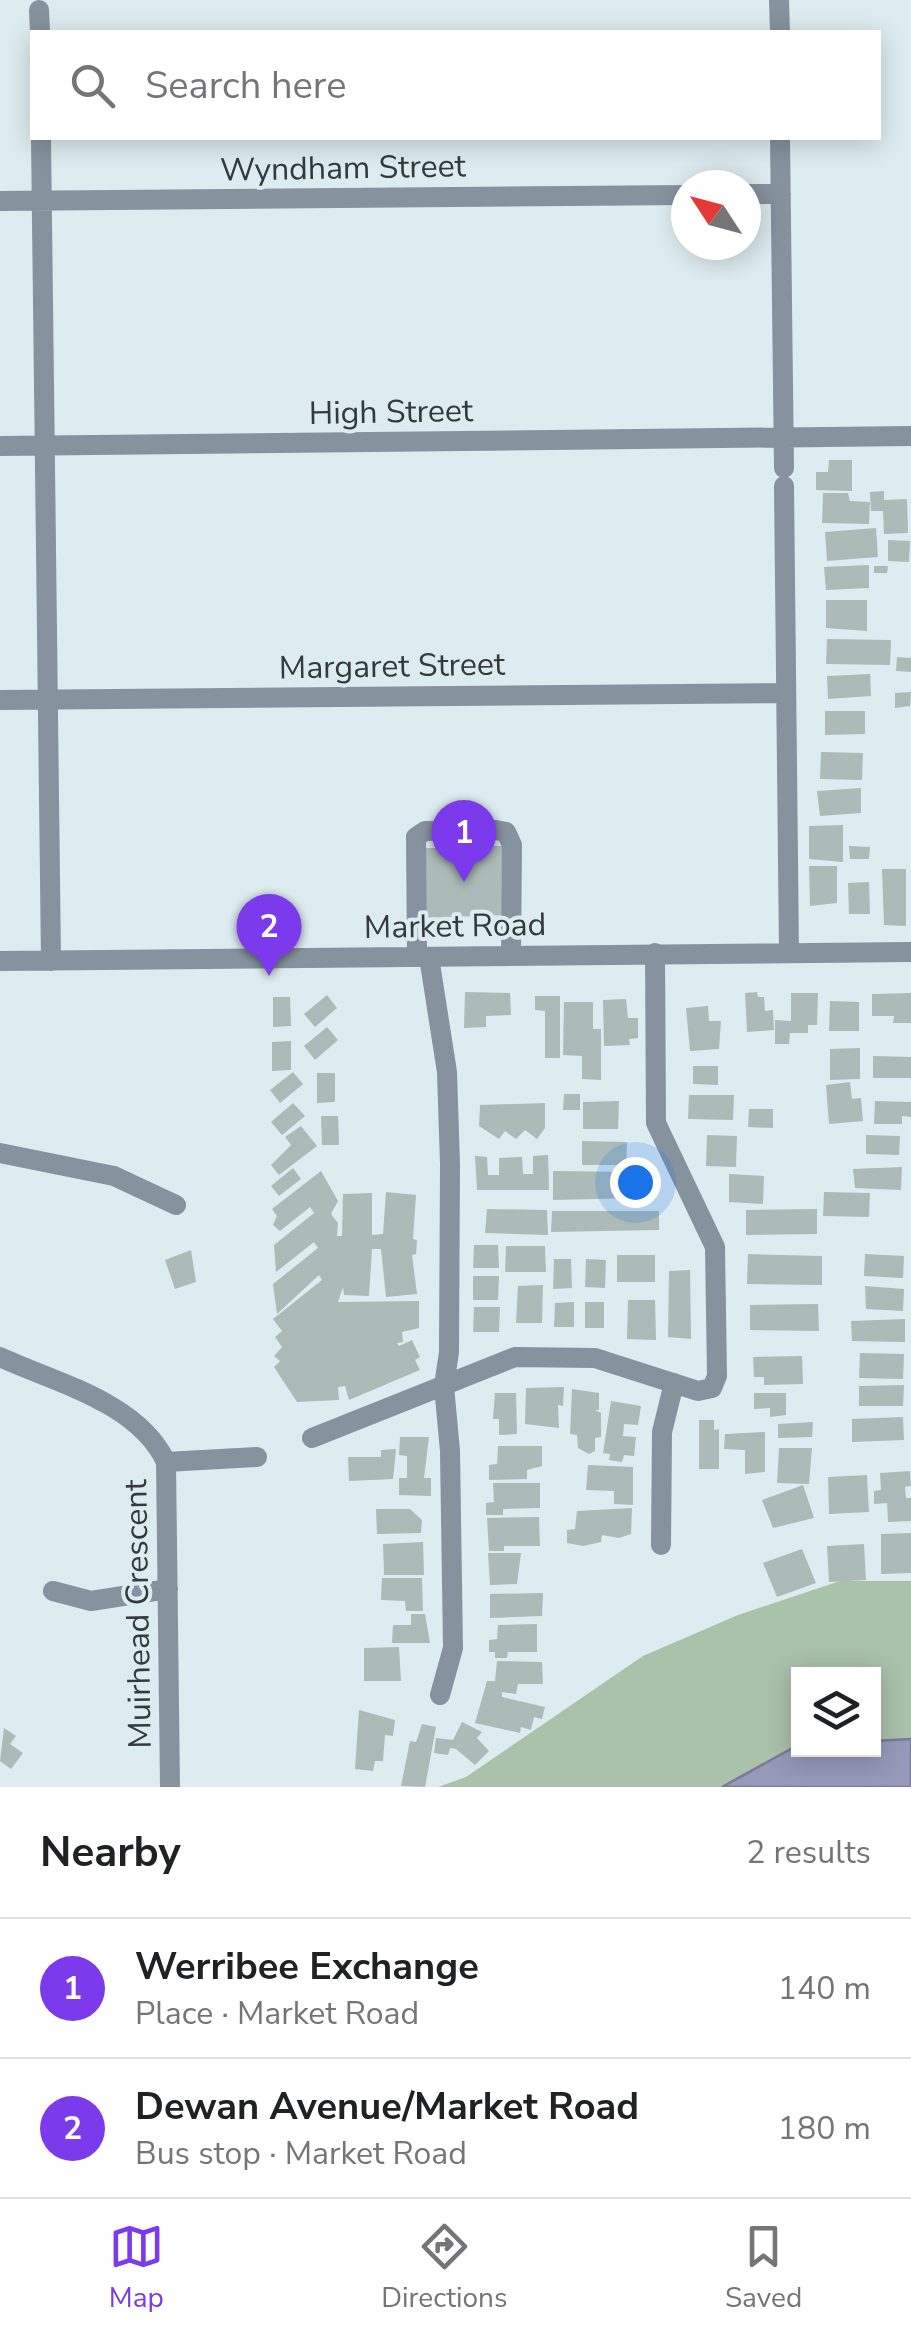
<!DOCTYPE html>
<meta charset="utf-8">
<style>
body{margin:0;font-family:"Nunito Sans",sans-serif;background:#f2f2f2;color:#202124}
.controls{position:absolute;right:30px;bottom:30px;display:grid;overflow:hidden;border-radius:0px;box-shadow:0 5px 25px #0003}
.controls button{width:90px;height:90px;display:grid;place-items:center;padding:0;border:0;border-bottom:2px solid #e0e0e0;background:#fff;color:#202124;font:50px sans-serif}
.compass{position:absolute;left:671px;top:170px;width:90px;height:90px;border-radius:50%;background:#fff;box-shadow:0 5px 25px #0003;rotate:306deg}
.you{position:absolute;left:635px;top:1182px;width:35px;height:35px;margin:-25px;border:8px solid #fff;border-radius:50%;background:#1a73e8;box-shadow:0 0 0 15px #1a73e833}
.badge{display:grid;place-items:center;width:65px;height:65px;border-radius:50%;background:#7c3aed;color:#fff;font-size:32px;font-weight:700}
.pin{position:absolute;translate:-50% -82px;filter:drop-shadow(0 2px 5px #0008)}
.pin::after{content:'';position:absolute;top:52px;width:35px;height:30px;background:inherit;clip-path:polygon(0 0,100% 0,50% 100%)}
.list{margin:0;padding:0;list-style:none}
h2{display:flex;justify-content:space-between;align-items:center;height:130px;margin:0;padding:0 40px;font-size:42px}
h2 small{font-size:32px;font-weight:400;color:#757577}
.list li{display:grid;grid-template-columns:65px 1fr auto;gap:30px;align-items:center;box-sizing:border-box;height:140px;padding:0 40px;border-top:2px solid #e0e0e0}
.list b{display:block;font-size:38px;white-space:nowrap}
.list p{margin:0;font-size:32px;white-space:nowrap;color:#757577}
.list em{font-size:32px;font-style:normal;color:#757577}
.icon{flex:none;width:55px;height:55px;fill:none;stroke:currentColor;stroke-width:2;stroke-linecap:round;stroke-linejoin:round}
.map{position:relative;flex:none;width:911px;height:1787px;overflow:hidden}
.search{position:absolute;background:#fff;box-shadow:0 5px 25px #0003;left:30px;right:30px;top:30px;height:110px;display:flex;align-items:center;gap:25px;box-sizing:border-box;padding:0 35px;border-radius:0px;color:#757577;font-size:38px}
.sheet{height:410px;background:#fff}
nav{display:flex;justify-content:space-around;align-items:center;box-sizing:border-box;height:140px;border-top:2px solid #e0e0e0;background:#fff;font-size:28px;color:#757577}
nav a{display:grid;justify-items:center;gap:5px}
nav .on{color:#7c3aed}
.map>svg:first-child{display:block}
.green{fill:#aac1aa;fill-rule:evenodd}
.water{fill:#9699ba;stroke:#797c94;stroke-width:2.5}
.building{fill:#acbbb7}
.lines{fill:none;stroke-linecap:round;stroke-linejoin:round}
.minor{stroke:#86929e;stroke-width:20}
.labels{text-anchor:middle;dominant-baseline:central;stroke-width:8;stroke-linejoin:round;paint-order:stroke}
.street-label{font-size:32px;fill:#343a3b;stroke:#ddecf0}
</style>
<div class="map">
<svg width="911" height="1787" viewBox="0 0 911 1787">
<rect width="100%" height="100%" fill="#ddecf0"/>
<path class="green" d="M840,1581H911V1787H438L466,1777L643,1656L738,1615ZM798,1674H874V1750H798Z"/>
<path class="water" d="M911,1739V1787H722L798,1745V1750H874V1741Z"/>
<path class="building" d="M829,460H852V491L816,490V472H828Z
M884,491V500L907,499L908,533L884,534L883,511H871L870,492Z
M823,493H848L850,501L870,502L869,524L822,523Z
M876,528L878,557L827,561L825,532Z
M888,540L910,541L909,562L888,561Z
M869,565V588L826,590L824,567Z
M874,566H888L887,573H874Z
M826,600H867V631L826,628Z
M827,639L891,640L890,665L826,664Z
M897,657L911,658V672L896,671Z
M870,674L871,696L828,699L827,676Z
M911,692L910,706L895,708V693Z
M825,711H865V734L825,735Z
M821,752L863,753L862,780L820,779Z
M861,788V813L820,816L817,791Z
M843,825V862L809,859V826Z
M478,833L479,846H507L508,915L422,918L421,848H436V834Z
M849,846L870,847L869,859H850Z
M809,866H837V903L810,906Z
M882,869H906V926L884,925Z
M869,882L870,914H849L848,883Z
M465,992L510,993L511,1015L486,1016V1027L464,1028Z
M757,992L758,997H764L765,1011L773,1010L774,1030L747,1032L745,993Z
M791,993H818L817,1025H808V1033H790L789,1044H775V1020L791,1021Z
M911,993V1023H893L894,1016H872V994Z
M327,995L337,1008L315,1027L304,1014Z
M535,996H560V1058H545V1011L535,1010Z
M273,997H290L291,1026L273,1027Z
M626,999L628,1018H638V1038L629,1039L630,1045L604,1046L603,1000Z
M830,1001L859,1002V1031H829Z
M564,1002H593V1029H601V1080L582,1079V1056L563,1055Z
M708,1006L709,1021H721L719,1049L690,1051L686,1008Z
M327,1027L338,1040L315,1060L304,1046Z
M291,1041V1070L272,1071V1042Z
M860,1048V1079L830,1080V1049Z
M873,1056L911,1057V1078H873Z
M693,1066H718V1085L693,1084Z
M293,1072L303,1084L280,1103L270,1090Z
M317,1073H335V1102L317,1103Z
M850,1082L852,1099L861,1098L863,1121L829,1124L826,1085Z
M564,1094H580V1110H563Z
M689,1095H734L733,1120L688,1119Z
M619,1101L618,1129H583V1102Z
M875,1101L911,1102V1117L902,1116V1124H874Z
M293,1103L305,1116L282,1135L271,1122Z
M545,1103V1128L537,1139L525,1130L516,1139L505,1131L499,1139L479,1126L480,1105Z
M749,1109H773V1128L748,1127Z
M321,1116H338L339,1145H322Z
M301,1126L317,1146L279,1175L271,1165L291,1145L285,1137Z
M707,1135L737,1136L736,1167L706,1166Z
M866,1135L900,1136L899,1155L866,1154Z
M582,1141L627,1142L626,1165H582Z
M548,1155L549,1190H477L475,1156L487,1157L488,1175H499V1158L522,1157L523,1174H533V1156Z
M902,1167L901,1190L855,1188L853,1169Z
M293,1168L301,1179L279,1196L271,1186Z
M321,1171L338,1201L331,1214L338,1223L337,1236H342L343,1194L372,1193V1235L383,1234L386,1192L416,1195L413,1239L417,1240L416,1254L412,1255L417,1294L386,1297L381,1249H372L369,1296L344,1295L343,1287L338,1302L419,1301V1328L402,1332L403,1342L397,1343L399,1346L412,1340L420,1357L415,1360L420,1370L349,1400L345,1386L338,1387L339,1400L297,1402L274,1367L280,1361L274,1356L282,1347L275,1337L282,1331L273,1319L322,1280L319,1275L277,1314L273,1284L318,1248L314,1242L276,1272L274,1245L314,1213L310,1207L280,1231L273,1225L277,1216L272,1209Z
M553,1171L639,1172L638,1198L553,1200Z
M729,1174L764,1176L763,1204L729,1202Z
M824,1192L870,1193L869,1217L823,1216Z
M487,1209L547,1210L548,1235L485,1233Z
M817,1209V1234L746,1235V1210Z
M552,1211H659V1230L551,1232Z
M474,1245H498L499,1268H473Z
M506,1246H545L546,1272H505Z
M191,1250L196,1282L175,1289L165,1260Z
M748,1254L822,1256V1285L747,1284Z
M865,1254L904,1256L903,1278L864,1276Z
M617,1255H655V1282H617Z
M554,1259H571L572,1288L553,1289Z
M586,1259L606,1260L605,1288L585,1287Z
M690,1270L691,1339L668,1337L669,1271Z
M473,1276H499L498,1300H473Z
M543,1285L542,1323H516L518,1286Z
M865,1286L904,1289L903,1311L866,1309Z
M628,1300H655L656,1340L627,1339Z
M574,1302V1327H554L555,1303Z
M585,1302H604V1328H585Z
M818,1304L819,1331L750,1330V1305Z
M474,1307H500L499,1332H473Z
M905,1319V1342L852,1341L851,1321Z
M860,1353L904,1354L903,1379L859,1378Z
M802,1356L803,1384L764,1385V1377H754L753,1357Z
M904,1385L903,1406H859V1386Z
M564,1387L563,1406L558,1405L559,1428L525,1424L526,1388Z
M572,1389L599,1393V1410H595L601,1413V1437L595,1438V1451L589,1454L578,1448L577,1435L570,1434Z
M495,1393H516L517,1434L499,1435V1419H493Z
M754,1393H786V1415L770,1417V1408L754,1409Z
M611,1401L641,1406L638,1425L624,1424L623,1436L636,1437L634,1456L624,1455L622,1462L609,1460L610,1454L603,1453Z
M903,1417L904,1440L852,1442V1419Z
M699,1420H714V1430L719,1429V1469H699Z
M813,1422L812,1437L778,1438V1424Z
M765,1432V1472L745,1474V1450L724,1449L725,1434Z
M400,1437H429L424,1478H431V1496L399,1495V1478H407V1456L399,1455Z
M498,1446H542V1466L527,1470V1479L489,1480V1465L497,1464Z
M779,1448H812L809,1484L777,1483Z
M396,1449L393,1479L349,1481L348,1457H381V1450Z
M588,1465L633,1467V1505L614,1504V1491L586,1490Z
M910,1471L911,1486L905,1487L906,1498H911V1521L888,1522L887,1503L874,1504V1491L881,1490L880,1473Z
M867,1475L869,1512L829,1514L828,1477Z
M493,1483H540V1508L503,1509V1515H486V1503L494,1502Z
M803,1485L814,1518L773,1528L762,1500Z
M632,1508L631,1534L619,1538L602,1535L601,1542L583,1546L567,1543V1530L575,1529L577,1511Z
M376,1509H410L422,1520L421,1533L377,1534Z
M539,1517L540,1546H504V1551H489L487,1518Z
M911,1533V1573L881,1574V1534Z
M423,1542L424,1575H384L383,1544Z
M864,1544L866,1580L829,1582L827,1546Z
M802,1549L816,1583L777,1597L763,1563Z
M488,1553H521L517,1584L490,1585Z
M382,1578H422L423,1611H406L405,1601L381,1600Z
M543,1593L542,1616L490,1618V1594Z
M411,1614H425L430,1643H392L393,1625H411Z
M537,1624V1652H508L507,1658H495V1652H489V1640L497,1639L498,1625Z
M399,1647L401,1681H364V1648Z
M497,1661L542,1662L543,1684H518L516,1694L502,1692V1697L545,1707L542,1719L534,1717L531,1730L521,1727L520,1733L475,1723L487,1681H495Z
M359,1710L395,1720L393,1736L385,1735L383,1761H375L373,1771L355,1769Z
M462,1722L482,1732L477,1738L489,1751L475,1765L456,1749L450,1748L448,1755L434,1753L436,1738L453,1740Z
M422,1724L436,1727L425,1787L401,1786L410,1741L416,1742Z
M4,1728L16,1736L10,1744L23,1753L11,1769L0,1761Z"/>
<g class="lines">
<path class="minor" d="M779,0L780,32
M39,10L40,32
M41,138L51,961
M780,138L784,468
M746,194H781
M0,201L686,195
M0,446L911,436
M784,486L789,953
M0,700L785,693
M417,957L416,837L425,831L496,830L506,832L512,845L511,956
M429,957L447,1072L450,1164L449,1352L444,1386L450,1451L453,1648L440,1695
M0,961L911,952
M0,1153L114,1176L176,1205
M0,1357C56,1383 138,1402 166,1462L170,1787
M312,1438L515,1357L595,1358L698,1391L712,1388L717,1376L715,1247L656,1123L655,953
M166,1462L257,1457
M661,1545L662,1432L674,1383
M53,1591L91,1601L168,1589"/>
</g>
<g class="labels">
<g class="street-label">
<text transform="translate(343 168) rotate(-1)">Wyndham Street</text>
<text transform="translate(391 412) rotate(-1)">High Street</text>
<text transform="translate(392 666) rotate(-1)">Margaret Street</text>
<text transform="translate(455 926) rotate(-1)">Market Road</text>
<text transform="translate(138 1614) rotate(-91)">Muirhead Crescent</text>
</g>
</g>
</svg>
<div class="controls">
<button><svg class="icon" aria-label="layers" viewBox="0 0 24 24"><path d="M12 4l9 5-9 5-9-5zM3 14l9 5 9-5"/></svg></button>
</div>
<svg class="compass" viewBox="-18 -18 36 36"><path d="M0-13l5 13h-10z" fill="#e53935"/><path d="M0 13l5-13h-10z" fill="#757577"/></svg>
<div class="you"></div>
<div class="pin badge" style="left:464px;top:882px">1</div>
<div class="pin badge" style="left:269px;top:976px">2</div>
<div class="search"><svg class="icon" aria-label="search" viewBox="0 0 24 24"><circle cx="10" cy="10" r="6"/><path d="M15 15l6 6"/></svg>Search here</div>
</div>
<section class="sheet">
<h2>Nearby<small>2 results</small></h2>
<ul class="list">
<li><span class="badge">1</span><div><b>Werribee Exchange</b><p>Place · Market Road</p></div><em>140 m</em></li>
<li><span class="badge">2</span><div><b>Dewan Avenue/Market Road</b><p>Bus stop · Market Road</p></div><em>180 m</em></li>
</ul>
</section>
<nav>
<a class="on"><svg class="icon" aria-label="map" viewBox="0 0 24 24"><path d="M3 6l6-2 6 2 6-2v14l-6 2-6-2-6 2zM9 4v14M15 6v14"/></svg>Map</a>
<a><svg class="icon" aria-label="directions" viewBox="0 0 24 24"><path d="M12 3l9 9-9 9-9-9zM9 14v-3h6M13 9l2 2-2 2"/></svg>Directions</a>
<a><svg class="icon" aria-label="saved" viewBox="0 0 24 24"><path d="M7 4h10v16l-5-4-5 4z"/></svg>Saved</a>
</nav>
